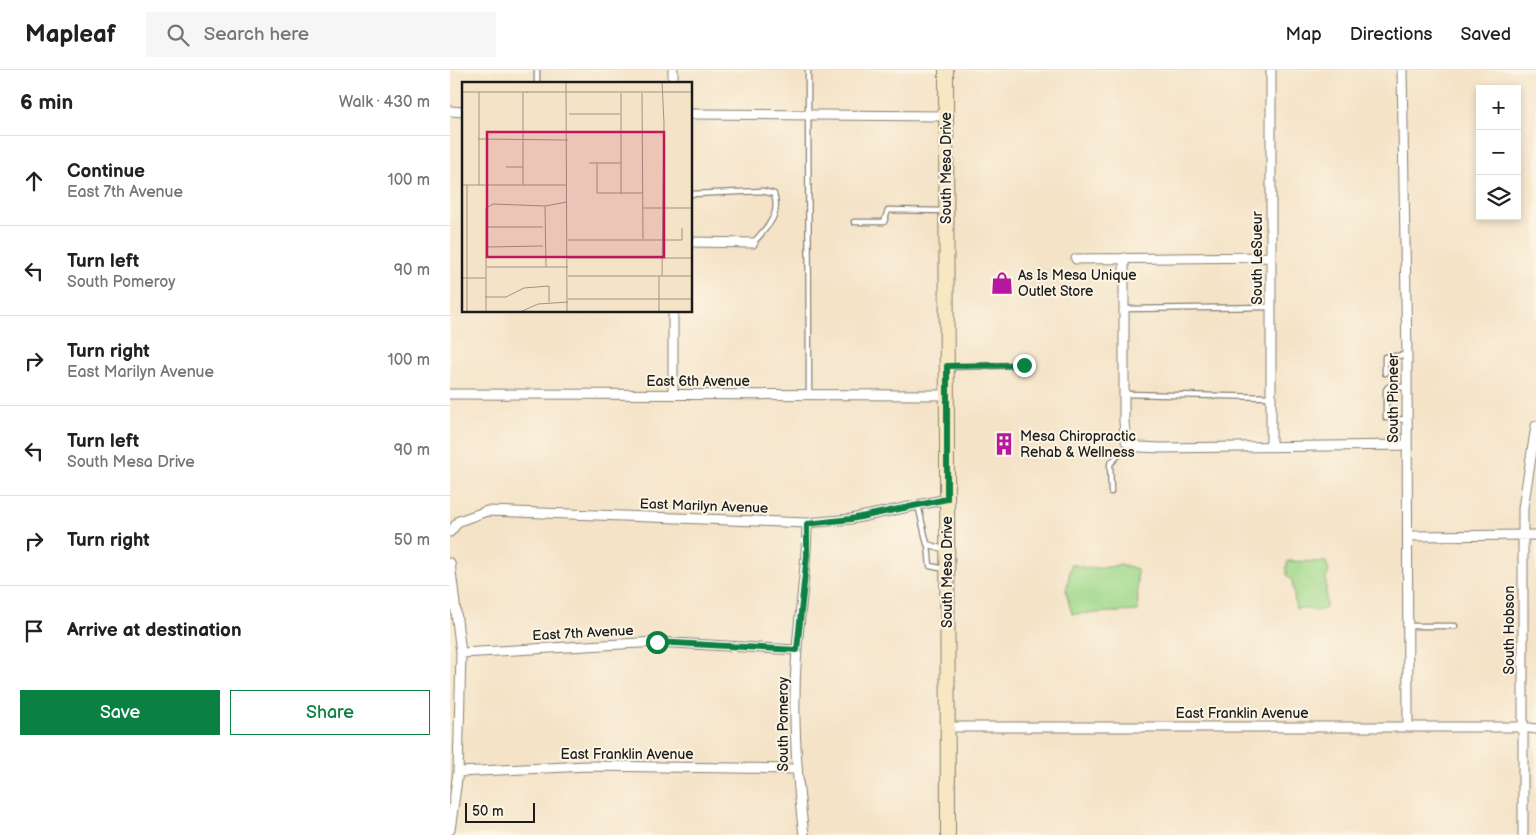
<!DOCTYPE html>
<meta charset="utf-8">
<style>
body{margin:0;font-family:"Balsamiq Sans",sans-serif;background:#f6f6f6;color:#202124}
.controls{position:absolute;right:15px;top:15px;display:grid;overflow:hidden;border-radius:0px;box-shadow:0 2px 8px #0003}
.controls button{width:45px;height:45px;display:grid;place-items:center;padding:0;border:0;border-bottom:1px solid #e0e0e0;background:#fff;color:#202124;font:25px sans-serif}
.scale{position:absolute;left:15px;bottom:12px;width:70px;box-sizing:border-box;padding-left:5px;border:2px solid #1c1c1c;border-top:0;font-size:14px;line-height:18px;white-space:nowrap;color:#1c1c1c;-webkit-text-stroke:4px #fcf5e5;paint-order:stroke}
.stop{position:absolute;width:15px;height:15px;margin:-11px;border:4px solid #0b8043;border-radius:50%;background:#fff}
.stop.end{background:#0b8043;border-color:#fff;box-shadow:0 1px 5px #0008}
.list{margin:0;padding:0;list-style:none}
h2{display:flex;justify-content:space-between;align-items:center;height:65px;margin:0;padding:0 20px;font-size:21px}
h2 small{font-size:16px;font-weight:400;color:#757577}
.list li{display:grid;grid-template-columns:32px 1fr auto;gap:15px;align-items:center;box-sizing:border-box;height:90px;padding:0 20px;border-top:1px solid #e0e0e0}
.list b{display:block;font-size:19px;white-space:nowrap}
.list p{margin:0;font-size:16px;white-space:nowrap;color:#757577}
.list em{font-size:16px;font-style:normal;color:#757577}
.actions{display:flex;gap:10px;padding:15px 20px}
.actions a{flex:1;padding:11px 0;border:1px solid #0b8043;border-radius:0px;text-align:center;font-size:18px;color:#0b8043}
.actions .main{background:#0b8043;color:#fff}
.icon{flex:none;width:28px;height:28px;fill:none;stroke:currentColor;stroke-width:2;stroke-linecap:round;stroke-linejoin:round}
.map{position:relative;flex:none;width:1086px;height:765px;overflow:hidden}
header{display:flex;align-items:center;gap:30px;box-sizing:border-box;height:70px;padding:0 25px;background:#fff;border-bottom:1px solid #e0e0e0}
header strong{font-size:24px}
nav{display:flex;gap:28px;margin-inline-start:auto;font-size:18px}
.search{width:350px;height:45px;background:#f6f6f6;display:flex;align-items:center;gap:12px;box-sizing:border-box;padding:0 18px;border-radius:0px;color:#757577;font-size:19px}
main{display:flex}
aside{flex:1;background:#fff}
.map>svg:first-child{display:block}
.green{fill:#9fd88a;stroke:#5e7a53}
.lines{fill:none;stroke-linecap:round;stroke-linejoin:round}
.lane-casing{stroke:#888072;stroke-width:7}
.street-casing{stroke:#888072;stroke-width:11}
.secondary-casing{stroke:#888072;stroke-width:16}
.lane{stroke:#fff;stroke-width:4.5}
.street{stroke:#fff;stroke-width:9}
.secondary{stroke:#f7e8c3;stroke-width:14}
.route{stroke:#0b8043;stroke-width:6}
.labels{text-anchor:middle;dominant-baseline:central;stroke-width:4;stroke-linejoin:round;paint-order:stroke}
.street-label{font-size:14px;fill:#1c1c1c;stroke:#fcf5e5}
.poi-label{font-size:14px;fill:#1c1c1c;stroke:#fcf5e5;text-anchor:start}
.inset-road{fill:none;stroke:#9e9383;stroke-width:1}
.view{fill:#c2185b;fill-opacity:0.15;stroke:#c2185b;stroke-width:2.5}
.inset-edge{fill:none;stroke:#1c1c1c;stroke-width:2.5}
</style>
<header>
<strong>Mapleaf</strong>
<div class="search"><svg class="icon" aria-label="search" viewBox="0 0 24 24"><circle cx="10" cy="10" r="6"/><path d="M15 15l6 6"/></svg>Search here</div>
<nav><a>Map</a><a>Directions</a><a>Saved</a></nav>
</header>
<main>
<aside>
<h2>6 min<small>Walk · 430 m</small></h2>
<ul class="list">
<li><svg class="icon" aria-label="ahead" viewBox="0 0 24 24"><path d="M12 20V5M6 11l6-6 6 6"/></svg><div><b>Continue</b><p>East 7th Avenue</p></div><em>100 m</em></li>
<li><svg class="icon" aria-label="left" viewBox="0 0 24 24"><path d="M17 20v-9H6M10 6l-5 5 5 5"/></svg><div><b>Turn left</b><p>South Pomeroy</p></div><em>90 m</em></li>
<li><svg class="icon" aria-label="right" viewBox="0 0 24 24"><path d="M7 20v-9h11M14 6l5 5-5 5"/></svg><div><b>Turn right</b><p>East Marilyn Avenue</p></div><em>100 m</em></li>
<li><svg class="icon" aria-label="left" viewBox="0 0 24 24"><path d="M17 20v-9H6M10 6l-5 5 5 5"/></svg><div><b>Turn left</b><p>South Mesa Drive</p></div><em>90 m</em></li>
<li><svg class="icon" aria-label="right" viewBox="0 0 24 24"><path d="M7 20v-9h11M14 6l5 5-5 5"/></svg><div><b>Turn right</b></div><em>50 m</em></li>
<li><svg class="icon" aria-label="arrive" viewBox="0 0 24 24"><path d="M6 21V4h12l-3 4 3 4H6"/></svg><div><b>Arrive at destination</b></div></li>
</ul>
<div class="actions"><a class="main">Save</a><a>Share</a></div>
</aside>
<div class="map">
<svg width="1086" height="765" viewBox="0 0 1086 765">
<rect width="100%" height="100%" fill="#fcf5e5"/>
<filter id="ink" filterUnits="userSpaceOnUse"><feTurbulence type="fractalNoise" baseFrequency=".02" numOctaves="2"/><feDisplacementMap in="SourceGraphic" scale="10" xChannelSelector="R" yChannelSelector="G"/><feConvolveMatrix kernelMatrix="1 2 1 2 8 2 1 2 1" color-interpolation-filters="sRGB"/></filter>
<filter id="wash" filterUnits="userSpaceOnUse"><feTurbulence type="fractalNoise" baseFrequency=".0096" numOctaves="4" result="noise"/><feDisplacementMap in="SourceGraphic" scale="20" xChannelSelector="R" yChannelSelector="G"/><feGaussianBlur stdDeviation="1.12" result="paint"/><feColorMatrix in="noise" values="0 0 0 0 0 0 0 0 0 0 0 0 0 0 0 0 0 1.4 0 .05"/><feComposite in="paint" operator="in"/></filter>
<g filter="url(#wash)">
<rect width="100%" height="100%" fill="#f4e3c7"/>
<path class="green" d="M838,491L876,492L879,502L876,508V538C862,545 858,536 846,539L842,511L837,505L836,498Z
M621,494L636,498L660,497L670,494L687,499L688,541L622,544L616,522Z"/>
</g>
<g filter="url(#ink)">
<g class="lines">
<defs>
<path id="lane" d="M87,0V14
M358,0L359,325
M242,124L313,121L324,124C331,146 317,157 303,173
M404,152H434L438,140L495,141
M674,239L821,237
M498,297L574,295
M935,303V287L957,285
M957,317H938L936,320V348L957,350
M674,324L821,327
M661,422L660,394L680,373
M468,435L477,474L496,480
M478,475L480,496L495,499
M958,556H1005"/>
<path id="street" d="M223,0V14
M821,0V376
M952,0L957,285L958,657
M0,41L14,42
M241,44L496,46
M241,172L303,173
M674,188V352L676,371L690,377L711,378L957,375
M626,189L821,187
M223,241V324
M0,324L497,325
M0,462L9,451L37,441L357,453L401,449L497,429
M958,466L1086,465
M0,493L11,583L8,702L0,760
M11,583L207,572L347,580
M497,657H1073L1086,659
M8,702L139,696L346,699
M354,765C346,703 342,641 347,579C350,537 357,496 357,453
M1073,765V438L1086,356"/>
<path id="secondary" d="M496,0L498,765"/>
</defs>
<use href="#lane" class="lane-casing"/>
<use href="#street" class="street-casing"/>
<use href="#secondary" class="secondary-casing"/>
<use href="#lane" class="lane"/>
<use href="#street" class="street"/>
<use href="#secondary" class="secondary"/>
</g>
</g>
<g class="lines" filter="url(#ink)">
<path class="route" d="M207,572L347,580L357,485V454L401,449L497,429V296L574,295"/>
</g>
<defs>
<symbol id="shop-bare" viewBox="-9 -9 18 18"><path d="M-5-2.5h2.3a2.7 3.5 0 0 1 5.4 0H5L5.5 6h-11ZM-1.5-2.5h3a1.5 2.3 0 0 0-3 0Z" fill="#b5179e" stroke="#fcf5e5" stroke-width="2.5" paint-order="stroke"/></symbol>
<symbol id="building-bare" viewBox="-9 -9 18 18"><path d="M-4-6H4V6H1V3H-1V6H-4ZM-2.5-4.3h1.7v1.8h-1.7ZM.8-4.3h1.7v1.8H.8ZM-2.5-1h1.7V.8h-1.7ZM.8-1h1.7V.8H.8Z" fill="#b5179e" stroke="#fcf5e5" stroke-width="2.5" paint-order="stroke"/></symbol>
</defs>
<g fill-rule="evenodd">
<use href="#shop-bare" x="536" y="197" width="32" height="32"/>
<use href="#building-bare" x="538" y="358" width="32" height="32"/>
</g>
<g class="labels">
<g class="street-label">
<text transform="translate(496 98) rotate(-90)">South Mesa Drive</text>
<text transform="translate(807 188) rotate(-90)">South LeSueur</text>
<text x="248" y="311">East 6th Avenue</text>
<text transform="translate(943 328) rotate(-90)">South Pioneer</text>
<text transform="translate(254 436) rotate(2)">East Marilyn Avenue</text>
<text transform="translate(497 502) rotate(-90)">South Mesa Drive</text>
<text transform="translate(1059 560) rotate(-90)">South Hobson</text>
<text transform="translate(133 563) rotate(-3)">East 7th Avenue</text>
<text x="792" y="643">East Franklin Avenue</text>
<text transform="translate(333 654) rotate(-90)">South Pomeroy</text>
<text x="177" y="684">East Franklin Avenue</text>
</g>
<g class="poi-label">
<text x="568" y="205">As Is Mesa Unique<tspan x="568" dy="16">Outlet Store</tspan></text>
<text x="570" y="366">Mesa Chiropractic<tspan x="570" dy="16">Rehab &amp; Wellness</tspan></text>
</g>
</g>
<g transform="translate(12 12)">
<rect width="230" height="230" fill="#f4e3c7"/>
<path class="inset-road" d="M104,0L105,230M200,0L202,41L200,194M0,10H66M17,10V103M61,10V103M64,10H230M159,11V112M180,11L181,157M107,32H158M16,57L106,58M127,81H159M135,81V111H181M44,85H61M0,103H104M83,124L84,185M181,126H230M26,145H81M106,158H220V146M26,165L81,164M106,176H230M25,185H106M106,194H230M0,196H24M23,215H44L62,206L87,204V220M106,217H230M5,230V103M24,230V126L31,122L83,124L105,120M58,230L76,222L106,220M197,230V194"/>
<path class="view" d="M25,50H202V175H25Z"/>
<rect width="230" height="230" class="inset-edge"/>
</g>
</svg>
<div class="controls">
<button>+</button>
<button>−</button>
<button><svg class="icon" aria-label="layers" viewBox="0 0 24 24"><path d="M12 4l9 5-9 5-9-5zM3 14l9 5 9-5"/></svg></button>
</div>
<div class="scale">50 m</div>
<div class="stop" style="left:207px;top:572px"></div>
<div class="stop end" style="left:574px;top:295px"></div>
</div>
</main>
